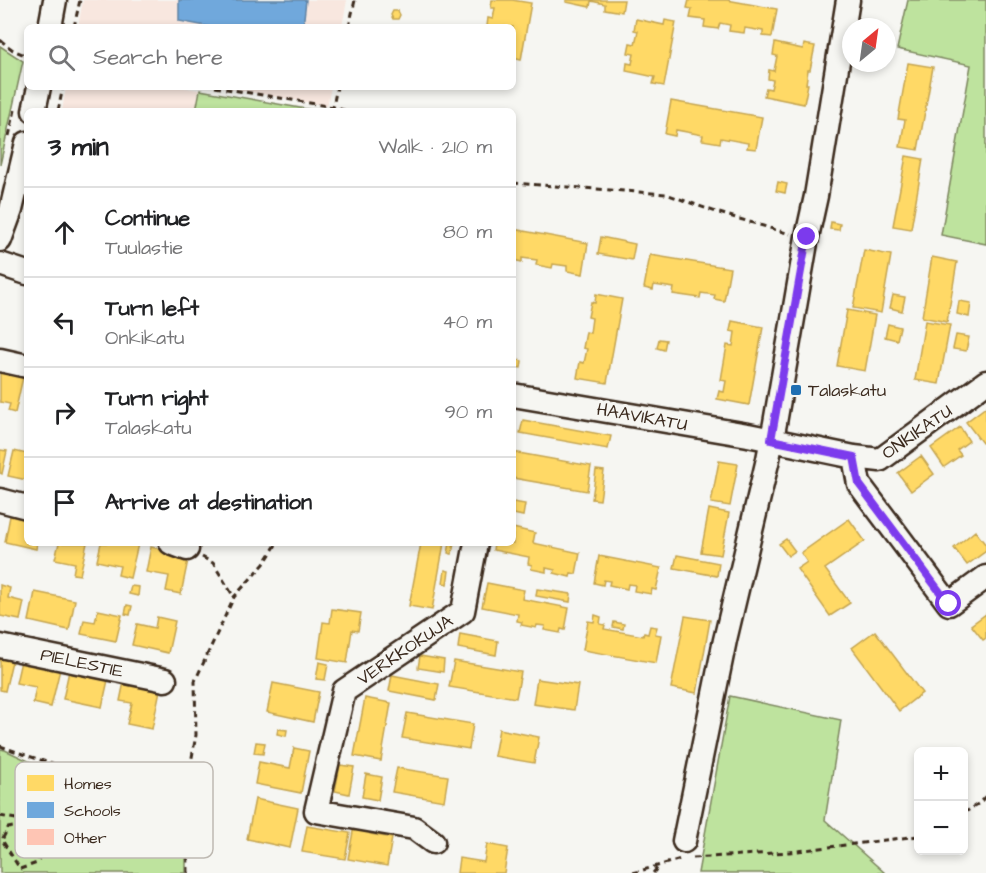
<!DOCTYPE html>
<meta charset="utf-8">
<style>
body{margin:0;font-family:"Architects Daughter",sans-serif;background:#f2f2f2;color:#202124}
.controls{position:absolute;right:18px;bottom:18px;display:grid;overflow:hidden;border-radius:9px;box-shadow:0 3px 9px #0003}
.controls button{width:54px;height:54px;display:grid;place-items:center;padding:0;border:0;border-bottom:2px solid #e0e0e0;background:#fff;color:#202124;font:30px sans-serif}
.compass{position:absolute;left:842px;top:18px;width:54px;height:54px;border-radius:50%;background:#fff;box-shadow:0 3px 9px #0003;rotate:29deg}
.stop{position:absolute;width:18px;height:18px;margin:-14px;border:4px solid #7c3aed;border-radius:50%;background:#fff}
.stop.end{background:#7c3aed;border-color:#fff;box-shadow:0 2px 6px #0008}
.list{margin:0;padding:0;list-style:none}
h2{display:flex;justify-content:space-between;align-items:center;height:78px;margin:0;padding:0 24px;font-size:26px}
h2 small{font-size:20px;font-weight:400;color:#757577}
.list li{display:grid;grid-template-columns:39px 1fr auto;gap:18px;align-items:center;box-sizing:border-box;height:90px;padding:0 24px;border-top:2px solid #e0e0e0}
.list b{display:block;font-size:22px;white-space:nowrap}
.list p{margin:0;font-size:20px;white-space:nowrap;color:#757577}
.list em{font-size:20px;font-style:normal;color:#757577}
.icon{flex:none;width:33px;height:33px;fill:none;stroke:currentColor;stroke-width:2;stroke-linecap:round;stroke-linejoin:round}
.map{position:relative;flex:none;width:986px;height:873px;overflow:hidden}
.search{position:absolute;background:#fff;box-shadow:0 3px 9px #0003;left:24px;top:24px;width:492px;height:66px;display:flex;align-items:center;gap:15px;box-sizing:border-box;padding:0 21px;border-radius:9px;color:#757577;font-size:22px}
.panel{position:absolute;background:#fff;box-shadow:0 3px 9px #0003;left:24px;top:108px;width:492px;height:438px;border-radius:9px}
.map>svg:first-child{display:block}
.built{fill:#f8e7df}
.green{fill:#bee39e;stroke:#7c865e;stroke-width:1.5}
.homes{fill:#ffd966;stroke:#c4a450;stroke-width:1.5}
.schools{fill:#6fa8dc;stroke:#5f82a3;stroke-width:1.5}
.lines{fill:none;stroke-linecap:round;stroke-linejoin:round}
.minor-casing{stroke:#3b2a1e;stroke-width:27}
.path{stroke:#3b2a1e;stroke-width:3;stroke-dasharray:6 4.5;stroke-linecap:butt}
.minor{stroke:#f6f6f2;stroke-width:22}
.route{stroke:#7c3aed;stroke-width:8}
.poi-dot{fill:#1f6fb2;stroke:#f6f6f2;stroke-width:2}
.labels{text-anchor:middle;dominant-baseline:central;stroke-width:6;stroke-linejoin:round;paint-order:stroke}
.poi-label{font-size:18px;fill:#3b2a1e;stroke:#f6f6f2;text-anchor:start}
.street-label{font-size:18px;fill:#3b2a1e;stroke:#f6f6f2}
.key{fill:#f6f6f2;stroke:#beb9b2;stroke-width:1.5}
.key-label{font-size:16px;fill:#3b2a1e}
</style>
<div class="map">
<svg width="986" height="873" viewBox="0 0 986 873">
<rect width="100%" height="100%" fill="#f6f6f2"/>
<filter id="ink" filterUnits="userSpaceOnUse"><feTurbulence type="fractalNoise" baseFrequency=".0167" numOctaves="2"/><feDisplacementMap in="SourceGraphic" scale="12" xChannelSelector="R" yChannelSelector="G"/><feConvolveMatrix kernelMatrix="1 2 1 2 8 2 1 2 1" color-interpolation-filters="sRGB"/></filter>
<g filter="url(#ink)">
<path class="built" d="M83,0H347L342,27H78Z
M66,87H180L199,90L196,111H62Z
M222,87H331L327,106Z"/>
<path class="green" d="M908,0H986V244L941,235L971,65L897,49Z
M0,46L23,61L0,165Z
M200,90L317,111H196Z
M730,696L841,720L825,820L885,873H698Z
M0,749L5,750L37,765L89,779L186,798V873H0Z"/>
<path class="homes" d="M492,0H512L531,3L521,60L513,58V27L487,26L488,18L493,19L495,8H491Z
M566,0H624L622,12L605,9V4L591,1L590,7L566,2Z
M689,0H727L777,9L772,37L763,36V31L745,28L744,33L729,31L730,25L720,23L718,29L704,27L705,20L690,18L692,9L687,8Z
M393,11H398L400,15L398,19H393L391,15Z
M636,19L664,25L665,20L676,22L664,86L653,84L655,77L626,71L627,63L632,64L634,54L628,53L630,43L635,44L638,31L634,30Z
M775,43L803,49L804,44L815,46L810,70H808L806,84H808L804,104L764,96L766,88L771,89L773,80L768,79L769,70L774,71L777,56L773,55Z
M908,63L933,67L918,150L900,147L905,120L898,119Z
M671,101L762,117L756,149L747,148L748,143L721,138L720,143L702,140L703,135L676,130L675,136L665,134Z
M906,156L923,159L911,229L893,226Z
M778,182L787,184L785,193L776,191Z
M831,222L840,224L839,230L830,229Z
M513,229L588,243L583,274L567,271V266L553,264L552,268L536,265L537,260L522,258V262L513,260Z
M601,237L635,244L632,260L598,254Z
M864,250L891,255L881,313L853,308Z
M650,255L730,268L724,301L714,299L715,295L701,293L700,298L673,294L674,288L654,285L653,290L644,288Z
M932,257L957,262L947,322L922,317Z
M596,294L622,299L607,383L577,378L580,362L584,363L587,349L583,348L586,332L590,333L592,318L588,317L591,302L595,303Z
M893,295L905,297L902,311L890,308Z
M959,301L971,303L969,317L957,314Z
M847,310L875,315L865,371L837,366Z
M732,321L763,327L749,405L717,399L719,391L724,392L726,381L721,380L727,345L733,346L735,332L730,331Z
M925,321L950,325L939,384L915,380Z
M888,324L900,327L897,340L885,337Z
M956,335L969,337L966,351L953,349Z
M659,339L666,340L664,350L657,348Z
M516,359L522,361L521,368L514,367Z
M0,372L23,377L15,413L8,411L10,404L0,402Z
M986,407V440L982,443L966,422Z
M523,420L611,436L608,449L520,433Z
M960,427L969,441L957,450L961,455L944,467L931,448Z
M0,450L7,451L2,474L0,473Z
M14,451L27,454V480L8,476Z
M513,452L591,466L587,491L513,478Z
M921,456L934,474L911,491L898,473Z
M719,461L738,464L730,506L711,503Z
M596,470L604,471L600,500L592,499Z
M513,502L525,504L523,516L513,514Z
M709,509L729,513L721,555L701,552Z
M10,516L27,520V543H37L36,549L5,542Z
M849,519L865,541L825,569L850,603L830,616L797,569L807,562L801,553Z
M513,528L535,533L533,543L580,553L576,574L571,573L570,577L554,573L555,570L546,568V572L531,569L532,565L528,564L529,557L493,550L494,543H513Z
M975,531L986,545V551L967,565L954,548Z
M786,539L795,551L788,556L779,544Z
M59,543H87L80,575L73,574L75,563L55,559Z
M101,543H131L138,544L130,578L118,575L120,566L97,561Z
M421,543H444L432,610L409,606Z
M450,543H454L452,554L448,553Z
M151,547L189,555L181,594L166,591L169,576L146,572Z
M677,555L719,563L717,576L674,568Z
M599,556L661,568L656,590L652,589L651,594L634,591L635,585L628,584L627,589L609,585L610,581L604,580L603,585L594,583Z
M445,570L449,571L447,584L443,583Z
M487,583L524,590L522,599L569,608L565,630L561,629L560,633L544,630L545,626L537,625L536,628L521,625L522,622L517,621L518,614L482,607Z
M0,585L10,588L8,598L24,602L20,620L0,616Z
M131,586L139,587L138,596L129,594Z
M537,589L571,594L570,602L536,596Z
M35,592L75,600L69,630L29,621Z
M127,605L132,606L130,615L125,614Z
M332,609L361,613L358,631L352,630L347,663L318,658L323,622L330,623Z
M98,610L122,615L116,641L81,634L84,620L95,622Z
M986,614V638L983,640L971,625Z
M595,615L601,617L600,624L605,625L604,629L643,636L644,633L648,634L650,626L657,627L655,634L661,635L656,663L583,650L588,621L594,622Z
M685,616L710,620L697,693L671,688Z
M157,617L175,621L168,653L132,645L137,624L155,628Z
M614,622L624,624L623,629L613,627Z
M875,631L922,693L899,711L852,648Z
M460,634L498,641L496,655L458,648Z
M420,656L444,660L443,672L418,668Z
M0,658L12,661L5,691L0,690Z
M21,661L60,669L51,707L33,703L36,687L16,683Z
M454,661L521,672L516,698L449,687Z
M319,662L328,664L325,680L316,679Z
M69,671L108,680L102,707L63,699Z
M392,675L439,684L436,700L389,691Z
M537,679L578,685L574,710L533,704Z
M124,682L160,690L152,729L127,724L132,703L120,701Z
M273,683L319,692L313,722L267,712Z
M365,698L391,703L381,761L354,756Z
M407,713L473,724L469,749L402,738Z
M278,729L287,730L286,736L277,734Z
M499,729L539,737L534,763L494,756Z
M256,742L265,743L263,754L254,753Z
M294,748L309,751L301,793L255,784L259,762L290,768Z
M340,765L354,767L349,794L335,791Z
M397,768L448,776L444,801L392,792Z
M366,774L382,777L378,800L362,797Z
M255,799L298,808L290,848L247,839Z
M307,826L350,833L345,859L302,852Z
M354,826L371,829L370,834L392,838L387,866L348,859Z
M487,844L508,848L504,873H457L459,858L484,862Z"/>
<path class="schools" d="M179,0H306L303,27H211L179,21Z"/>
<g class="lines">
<defs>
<path id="minor" d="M50,27L55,0
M34,111L39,87
M0,240L11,210L27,143
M0,264L27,273
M0,360L27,366
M513,395L748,435L854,457L880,460L986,382
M854,457L859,484L949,604L986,577
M0,500L27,507
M171,543L187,549
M0,646L165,680
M684,841L725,640L768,459L775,423L807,237L816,196L848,0
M433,842L414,828L316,811L344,691L463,611L476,543"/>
</defs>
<use href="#minor" class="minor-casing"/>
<path class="path" d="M74,27L80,0
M349,27L355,0
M0,40L13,50L27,56
M215,87L333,107L347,111
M58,111L63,87
M332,111L337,87
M9,136L15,110
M513,183L666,194L716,212L790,234
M202,557L213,563L234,597
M0,746L78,773L142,788L168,770L189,774
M964,813L978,804L986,796
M0,816L164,847L179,819L187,818
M18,826L31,829L42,849L37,863L20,869L2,840L8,828Z
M693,858L789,852L918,836
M188,873L187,818L189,774L196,735L195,681L234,597L264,564L277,543
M633,873L681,859
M653,873L659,866"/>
<use href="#minor" class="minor"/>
</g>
</g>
<g class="lines" filter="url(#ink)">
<path class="route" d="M807,237L771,440L854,457L859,484L949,604"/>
</g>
<rect class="poi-dot" x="790" y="384" width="12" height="12" rx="3"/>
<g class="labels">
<g class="poi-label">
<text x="808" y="390">Talaskatu</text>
</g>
<g class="street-label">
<text transform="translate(642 417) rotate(10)">HAAVIKATU</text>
<text transform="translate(917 432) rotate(-35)">ONKIKATU</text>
<text transform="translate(405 650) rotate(-34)">VERKKOKUJA</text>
<text transform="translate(82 663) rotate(12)">PIELESTIE</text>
</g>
</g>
<rect x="15" y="762" width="198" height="96" rx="9" class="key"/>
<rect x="27" y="775" width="27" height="16" fill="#ffd966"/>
<rect x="27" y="802" width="27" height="16" fill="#6fa8dc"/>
<rect x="27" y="829" width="27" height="16" fill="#fec5b4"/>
<g class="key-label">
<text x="64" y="789">Homes</text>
<text x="64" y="816">Schools</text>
<text x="64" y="843">Other</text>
</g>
</svg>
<div class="controls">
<button>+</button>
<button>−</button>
</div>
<svg class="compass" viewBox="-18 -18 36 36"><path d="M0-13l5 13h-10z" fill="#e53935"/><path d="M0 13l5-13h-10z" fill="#757577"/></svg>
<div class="stop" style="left:949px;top:604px"></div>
<div class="stop end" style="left:807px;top:237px"></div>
<div class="search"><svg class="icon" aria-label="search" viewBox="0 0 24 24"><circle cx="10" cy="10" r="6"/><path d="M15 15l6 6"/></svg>Search here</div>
<section class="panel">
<h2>3 min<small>Walk · 210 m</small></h2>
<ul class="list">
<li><svg class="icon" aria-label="ahead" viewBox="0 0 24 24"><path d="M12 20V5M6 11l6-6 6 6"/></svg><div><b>Continue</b><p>Tuulastie</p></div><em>80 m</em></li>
<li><svg class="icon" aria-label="left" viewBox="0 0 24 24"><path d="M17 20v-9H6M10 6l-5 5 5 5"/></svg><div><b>Turn left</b><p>Onkikatu</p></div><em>40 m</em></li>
<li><svg class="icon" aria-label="right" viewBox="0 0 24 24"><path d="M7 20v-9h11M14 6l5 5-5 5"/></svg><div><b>Turn right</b><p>Talaskatu</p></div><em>90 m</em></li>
<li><svg class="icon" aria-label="arrive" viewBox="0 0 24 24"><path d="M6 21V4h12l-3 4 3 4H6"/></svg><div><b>Arrive at destination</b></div></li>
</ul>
</section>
</div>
